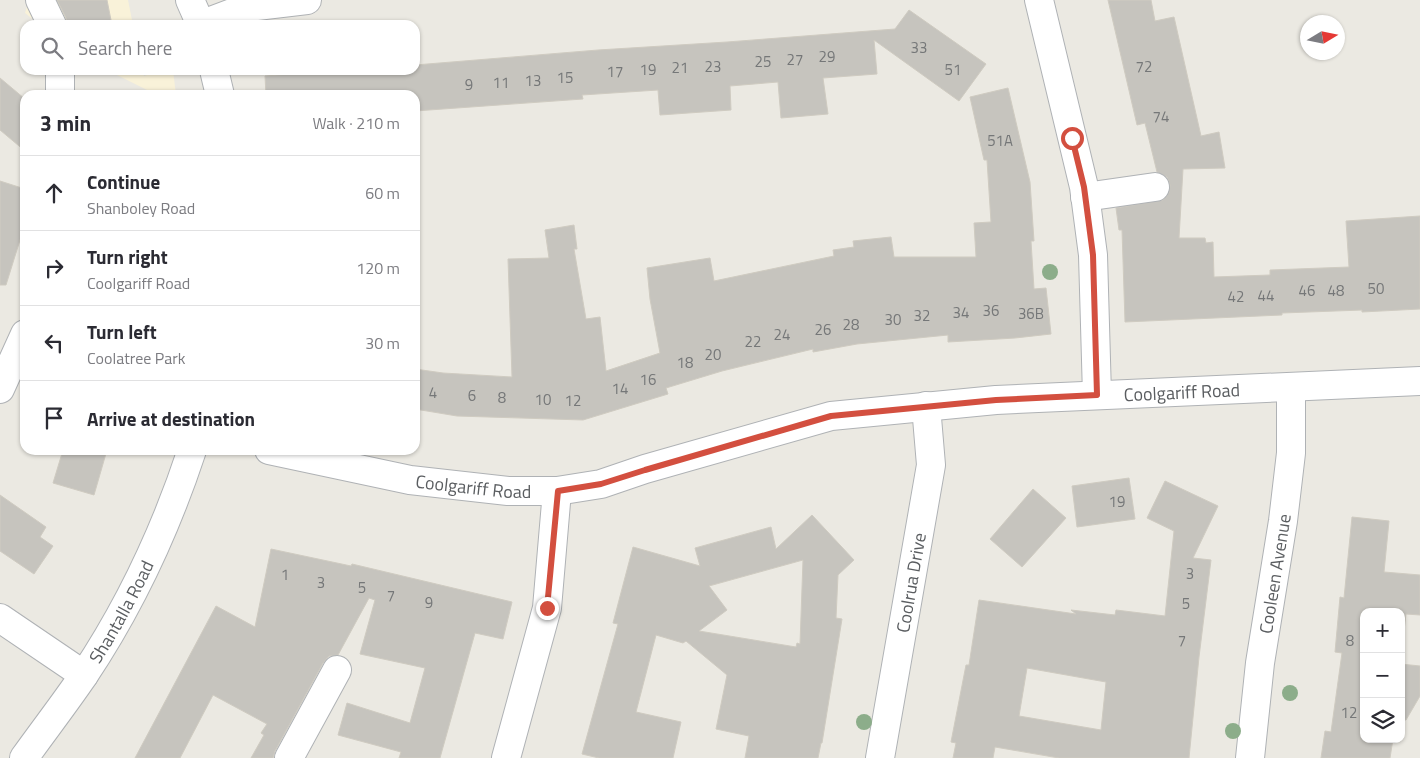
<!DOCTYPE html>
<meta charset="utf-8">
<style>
body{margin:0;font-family:"Titillium Web",sans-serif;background:#f7f7f7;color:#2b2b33}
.controls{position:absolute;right:15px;bottom:15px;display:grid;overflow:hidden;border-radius:10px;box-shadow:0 1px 4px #0004}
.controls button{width:45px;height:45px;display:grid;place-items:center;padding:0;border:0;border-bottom:1px solid #e1e1e2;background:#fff;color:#2b2b33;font:25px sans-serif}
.compass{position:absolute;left:1300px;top:15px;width:45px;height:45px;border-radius:50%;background:#fff;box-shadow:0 1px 4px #0004;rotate:80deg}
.stop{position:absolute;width:15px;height:15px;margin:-11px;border:4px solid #d34f3f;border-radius:50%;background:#fff}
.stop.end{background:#d34f3f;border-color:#fff;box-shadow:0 1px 5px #0008}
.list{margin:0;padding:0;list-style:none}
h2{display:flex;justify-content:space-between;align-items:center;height:65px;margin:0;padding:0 20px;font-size:21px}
h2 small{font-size:16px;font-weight:400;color:#7c7c81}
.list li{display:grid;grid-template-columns:32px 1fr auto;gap:15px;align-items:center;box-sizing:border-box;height:75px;padding:0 20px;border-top:1px solid #e1e1e2}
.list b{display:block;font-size:19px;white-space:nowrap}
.list p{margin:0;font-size:16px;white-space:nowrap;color:#7c7c81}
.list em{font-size:16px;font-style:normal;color:#7c7c81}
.icon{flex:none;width:28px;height:28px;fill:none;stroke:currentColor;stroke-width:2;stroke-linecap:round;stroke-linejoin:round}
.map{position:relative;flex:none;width:1420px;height:758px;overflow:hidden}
.search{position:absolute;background:#fff;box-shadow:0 1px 4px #0004;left:20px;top:20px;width:400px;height:55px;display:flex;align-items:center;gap:12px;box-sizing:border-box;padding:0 18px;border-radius:15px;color:#7c7c81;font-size:19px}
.panel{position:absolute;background:#fff;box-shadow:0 1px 4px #0004;left:20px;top:90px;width:400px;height:365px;border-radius:15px}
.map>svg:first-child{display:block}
.commercial{fill:#f9f2d9}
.building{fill:#c6c4be;stroke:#cfcbc1;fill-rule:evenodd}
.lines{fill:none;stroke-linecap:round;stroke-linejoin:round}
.minor-casing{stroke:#afb2b5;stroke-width:30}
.minor{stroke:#fff;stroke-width:28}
.tree{fill:#8cad8a}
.route{stroke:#d34f3f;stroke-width:6}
.labels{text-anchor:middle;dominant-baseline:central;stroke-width:4;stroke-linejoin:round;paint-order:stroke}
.number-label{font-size:15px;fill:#757778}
.street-label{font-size:18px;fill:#5a5d60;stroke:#fff}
</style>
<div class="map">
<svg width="1420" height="758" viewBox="0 0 1420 758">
<rect width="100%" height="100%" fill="#ebe9e2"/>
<path class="commercial" d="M29,0H128L133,25H40L25,13Z
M107,70H142L144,76L162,70H173L176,95H157Z"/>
<path class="building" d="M57,0H107L112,25H67L66,18Z
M1108,0H1151L1155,21L1174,17L1201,136L1219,132L1225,168L1183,169L1179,238H1205L1206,243L1213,242L1214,277L1270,275V270L1349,267L1346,221L1420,216V309L1362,312V310L1282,313V315L1125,322L1122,230H1119L1116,208L1163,200L1169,193L1170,185L1167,177L1157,172L1145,123L1137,125Z
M909,10L986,64L959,101L874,40L877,74L823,78L828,114L781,118L778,82L730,86L731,110L660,115L658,90L582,95L583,99L415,111V95H266L265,76L343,70H415V65L598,50L727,42L895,29Z
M0,78L25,99V151L0,130Z
M1008,88L1030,182L1034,241H1031L1034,289L1046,288L1051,334L1015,338L948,342V335L857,344L813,352V349L722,371L666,388L668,394L583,420L457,416L415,409V369L443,373L512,377L508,259L549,258L545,230L574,225L577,249H574L586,319L600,317L606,371L660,353L650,299L647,268L710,258L714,281L834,256L833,250L854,247L853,241L891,237L894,257H976L974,223L991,222L987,160H984L970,97Z
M0,181L25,189V224L6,285H0Z
M63,450H107L94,495L53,483Z
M1129,478L1135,519L1077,527L1072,486Z
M1165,481L1218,506L1193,558L1211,560L1199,657L1189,758H1059L995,747L993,758H953L956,743L951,742L966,665H969L979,600L1076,614L1071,610L1115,615L1116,610L1165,616L1174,531L1147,518ZM1027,668L1106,682L1101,730L1019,716Z
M1033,489L1066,518L1022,567L990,539Z
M0,495L46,527L40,537L53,546L34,574L0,551Z
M812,515L854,560L838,575L836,618L842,619L822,743H821L818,758H745L749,736L716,729L727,675L686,641L683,643L656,635L636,712L681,722L673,758H599L582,754L618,624L613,623L633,547L700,566L695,548L771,527L776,549ZM803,560L800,644L797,643L796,647L699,631L727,610L709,586Z
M1352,517L1389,521L1384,572L1420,575V615L1406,614L1401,655V612H1364V739H1393L1390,758H1321L1325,731L1331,732L1342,653L1335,652L1340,597L1344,598Z
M271,549L351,566L352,564L512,602L503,639L475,633L440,758H399L401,752L338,735L347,703L410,723L425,668L360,654L375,600L369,598L338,655L329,656L323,663L275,751L273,758H251L264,735L261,733L267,724L213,695L180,758H135L216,606L255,627Z
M1401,664L1420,666V696L1406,720H1401Z"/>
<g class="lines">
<defs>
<g id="minor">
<path d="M40,0L52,25"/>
<path d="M190,0L201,25"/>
<path d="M1039,0L1084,187L1093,255L1097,395"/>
<path d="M200,25L248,7L307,0"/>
<path d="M214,70L220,95"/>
<path d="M60,95V70"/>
<path d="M1085,197L1155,187"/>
<path d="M0,389L25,334"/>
<path id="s1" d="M269,450L410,480L508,491H557L601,484L645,469L831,416L996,400L1420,381"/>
<path d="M0,618L84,675"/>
<path id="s2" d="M24,758C44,730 65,703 84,675C130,606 166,529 192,450"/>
<path d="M289,758L337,670"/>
<path d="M506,758L547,608L557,491"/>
<path id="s3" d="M880,758L931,465L926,406"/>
<path id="s4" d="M1250,758L1260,663L1283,521L1291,453V387"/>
</g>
</defs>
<use href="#minor" class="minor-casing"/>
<use href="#minor" class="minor"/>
</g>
<g class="tree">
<circle cx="1050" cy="272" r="8"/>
<circle cx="1290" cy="693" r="8"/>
<circle cx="864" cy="722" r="8"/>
<circle cx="1233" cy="731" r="8"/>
</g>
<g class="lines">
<path class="route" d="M547,608L558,491L601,484L645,470L831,416L996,400L1097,395L1093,255L1084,187L1072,138"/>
</g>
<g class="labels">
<g class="number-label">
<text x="919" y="47">33</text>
<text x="827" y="56">29</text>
<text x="795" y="59">27</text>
<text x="763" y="61">25</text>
<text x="713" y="66">23</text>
<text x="1144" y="66">72</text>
<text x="680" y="67">21</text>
<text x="648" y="69">19</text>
<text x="953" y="69">51</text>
<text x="615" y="71">17</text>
<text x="565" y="77">15</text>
<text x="533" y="80">13</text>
<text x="501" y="82">11</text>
<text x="469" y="84">9</text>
<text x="1161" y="116">74</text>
<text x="1000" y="140">51A</text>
<text x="1376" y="288">50</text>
<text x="1307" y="290">46</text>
<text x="1336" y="290">48</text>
<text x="1266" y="295">44</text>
<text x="1236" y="296">42</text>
<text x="991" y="310">36</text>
<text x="961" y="312">34</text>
<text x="1031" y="313">36B</text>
<text x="922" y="315">32</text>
<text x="893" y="319">30</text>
<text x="851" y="324">28</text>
<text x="823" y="329">26</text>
<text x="782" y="334">24</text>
<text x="753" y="341">22</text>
<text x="713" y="354">20</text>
<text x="685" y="362">18</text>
<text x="648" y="379">16</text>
<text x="620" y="388">14</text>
<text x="433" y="392">4</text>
<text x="472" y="395">6</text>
<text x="502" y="397">8</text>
<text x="543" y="399">10</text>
<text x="573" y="400">12</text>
<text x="1117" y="501">19</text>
<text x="1190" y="573">3</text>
<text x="285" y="574">1</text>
<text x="321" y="582">3</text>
<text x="362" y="587">5</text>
<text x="391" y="595">7</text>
<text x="429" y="602">9</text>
<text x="1186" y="603">5</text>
<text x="1182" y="640">7</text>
<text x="1350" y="640">8</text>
<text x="1349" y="712">12</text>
</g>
<g class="street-label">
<text stroke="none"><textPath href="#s1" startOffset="928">Coolgariff Road</textPath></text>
<text stroke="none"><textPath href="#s1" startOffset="208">Coolgariff Road</textPath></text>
<text stroke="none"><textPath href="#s4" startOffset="186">Cooleen Avenue</textPath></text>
<text stroke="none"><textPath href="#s3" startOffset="178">Coolrua Drive</textPath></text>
<text stroke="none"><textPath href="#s2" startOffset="176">Shantalla Road</textPath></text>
</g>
</g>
</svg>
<div class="controls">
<button>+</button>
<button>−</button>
<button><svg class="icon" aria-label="layers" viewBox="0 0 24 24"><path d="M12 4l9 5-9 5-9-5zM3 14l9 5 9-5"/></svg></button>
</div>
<svg class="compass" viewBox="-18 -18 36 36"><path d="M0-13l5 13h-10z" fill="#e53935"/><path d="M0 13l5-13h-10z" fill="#7c7c81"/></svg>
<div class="stop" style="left:1072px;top:138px"></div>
<div class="stop end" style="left:547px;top:608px"></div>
<div class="search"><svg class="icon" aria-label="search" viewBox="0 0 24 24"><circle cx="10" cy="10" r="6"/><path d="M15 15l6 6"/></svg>Search here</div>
<section class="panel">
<h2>3 min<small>Walk · 210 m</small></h2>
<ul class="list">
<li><svg class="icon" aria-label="ahead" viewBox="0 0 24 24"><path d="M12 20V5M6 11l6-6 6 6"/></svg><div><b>Continue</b><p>Shanboley Road</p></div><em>60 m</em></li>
<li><svg class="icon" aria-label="right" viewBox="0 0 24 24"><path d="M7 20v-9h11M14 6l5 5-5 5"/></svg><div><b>Turn right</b><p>Coolgariff Road</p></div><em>120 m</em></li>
<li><svg class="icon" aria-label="left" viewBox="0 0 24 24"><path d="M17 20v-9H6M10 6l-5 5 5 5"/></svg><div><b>Turn left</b><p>Coolatree Park</p></div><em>30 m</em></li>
<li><svg class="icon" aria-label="arrive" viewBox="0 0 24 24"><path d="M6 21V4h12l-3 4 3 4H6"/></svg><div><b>Arrive at destination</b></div></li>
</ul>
</section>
</div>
